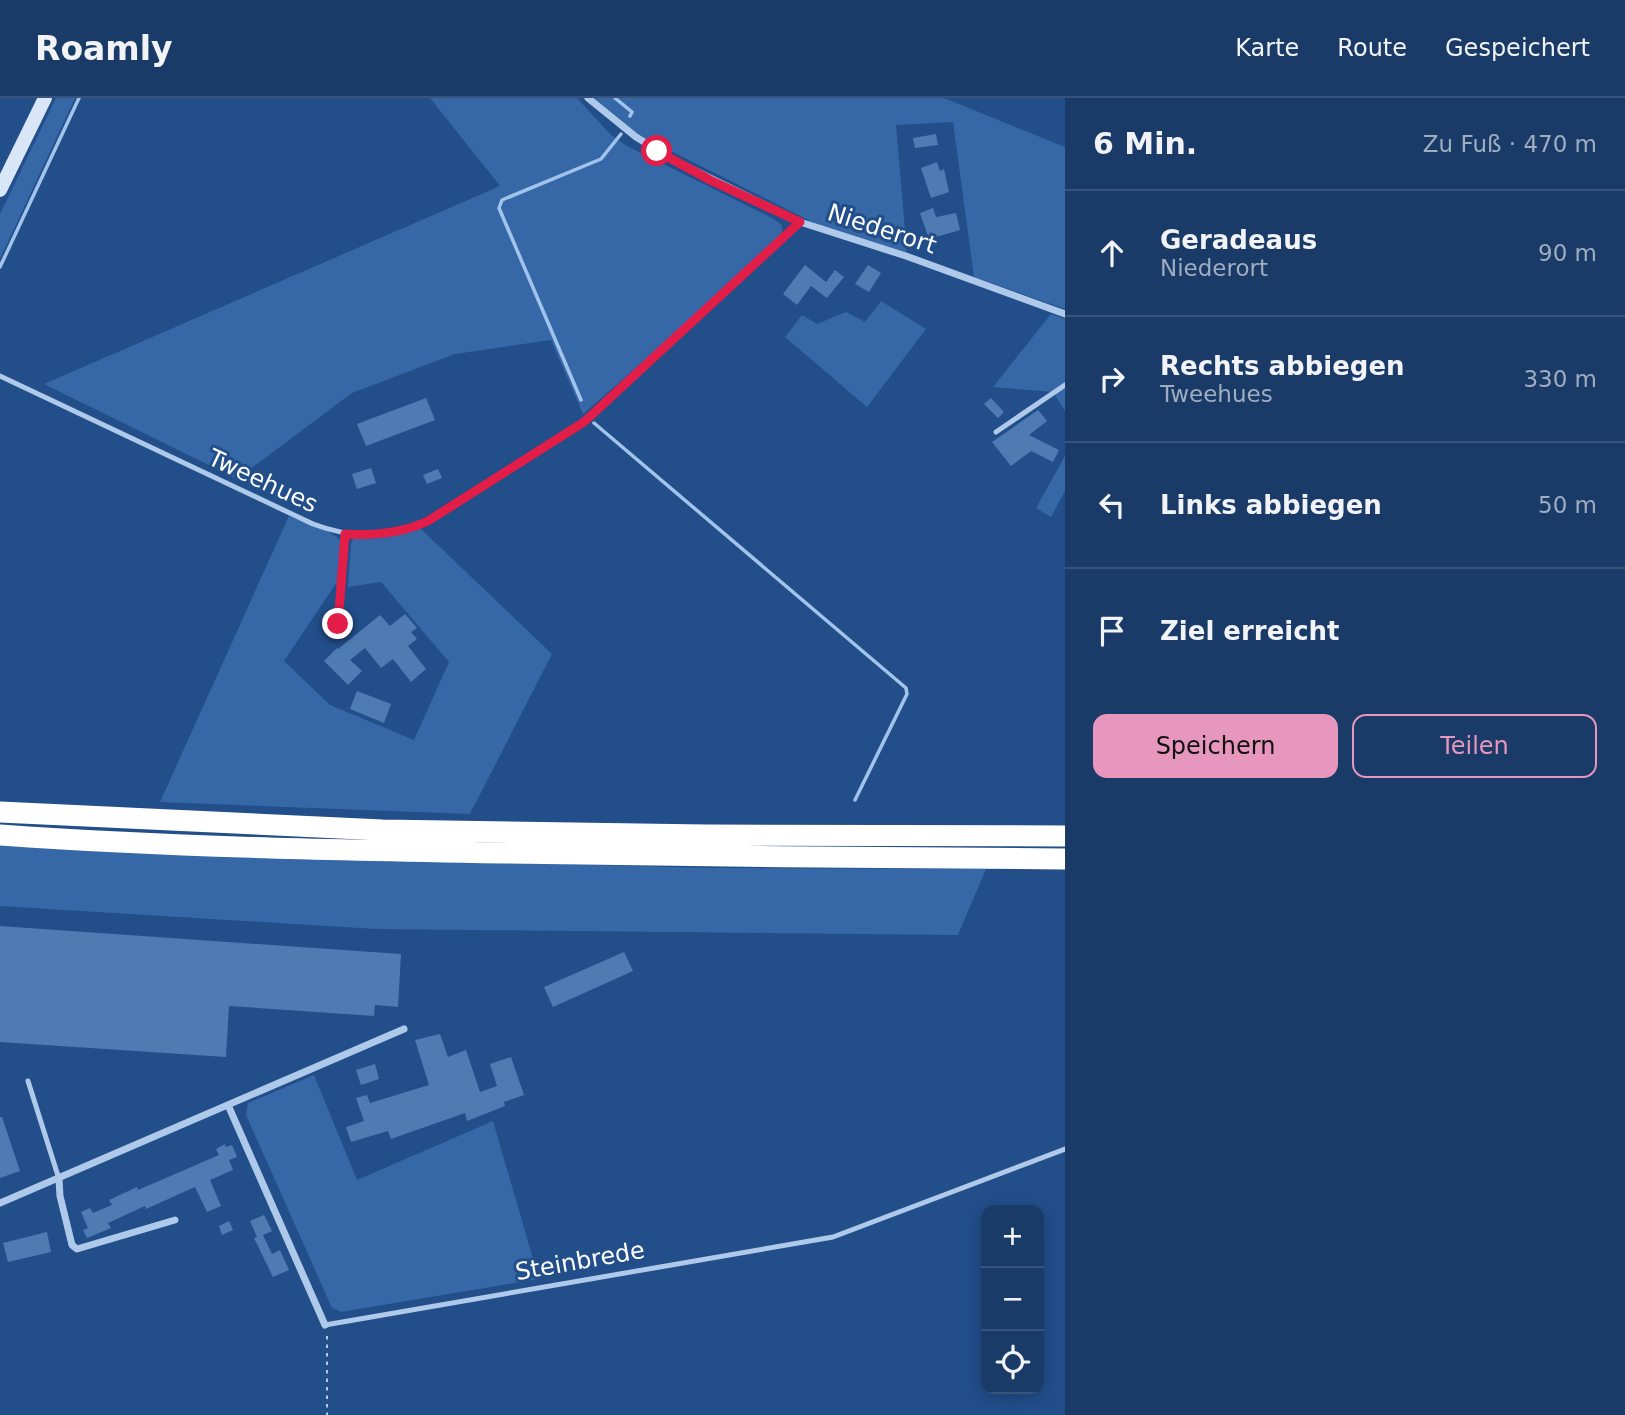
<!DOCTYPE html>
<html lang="de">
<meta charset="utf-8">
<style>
body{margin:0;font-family:"DejaVu Sans",sans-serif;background:#274571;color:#f1f3f6}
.controls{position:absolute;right:21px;bottom:21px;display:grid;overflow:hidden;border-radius:14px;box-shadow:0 4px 18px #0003}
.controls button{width:63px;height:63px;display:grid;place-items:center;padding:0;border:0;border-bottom:2px solid #38547c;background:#1a3a68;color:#f1f3f6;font:35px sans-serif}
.stop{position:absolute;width:21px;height:21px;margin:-16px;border:5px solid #e11d48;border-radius:50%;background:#fff}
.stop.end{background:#e11d48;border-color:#fff;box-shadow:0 2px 7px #0008}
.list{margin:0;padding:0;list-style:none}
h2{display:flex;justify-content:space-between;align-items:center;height:91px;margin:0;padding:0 28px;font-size:30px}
h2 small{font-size:23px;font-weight:400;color:#9fadc0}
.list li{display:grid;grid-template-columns:46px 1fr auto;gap:21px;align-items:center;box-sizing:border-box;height:126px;padding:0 28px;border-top:2px solid #38547c}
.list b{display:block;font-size:26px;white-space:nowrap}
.list p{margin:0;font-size:23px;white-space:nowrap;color:#9fadc0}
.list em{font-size:23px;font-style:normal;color:#9fadc0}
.actions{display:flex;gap:14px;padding:21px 28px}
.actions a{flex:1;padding:16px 0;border:2px solid #e797bd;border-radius:14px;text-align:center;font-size:24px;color:#e797bd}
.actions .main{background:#e797bd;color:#111}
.icon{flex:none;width:38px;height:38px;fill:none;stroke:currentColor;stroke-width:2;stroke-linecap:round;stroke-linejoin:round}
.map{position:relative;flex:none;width:1065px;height:1317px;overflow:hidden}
header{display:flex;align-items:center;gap:42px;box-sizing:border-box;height:98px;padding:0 35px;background:#1a3a68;border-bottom:2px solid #38547c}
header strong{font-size:33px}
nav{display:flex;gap:38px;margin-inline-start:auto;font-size:24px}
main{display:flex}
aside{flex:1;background:#1a3a68}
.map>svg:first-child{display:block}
.green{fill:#3668a7}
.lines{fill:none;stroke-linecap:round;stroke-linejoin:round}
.stream{stroke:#a2c4ec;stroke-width:3.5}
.building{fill:#4f7bb3}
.path{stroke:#aec9ea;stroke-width:2;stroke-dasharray:3.5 5;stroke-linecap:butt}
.lane{stroke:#aec9ea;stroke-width:5}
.street{stroke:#aec9ea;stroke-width:7}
.secondary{stroke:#d9e6f8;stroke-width:14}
.highway{stroke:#fff;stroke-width:21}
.route{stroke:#e11d48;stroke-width:9}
.labels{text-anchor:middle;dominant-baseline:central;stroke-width:6;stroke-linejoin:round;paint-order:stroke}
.street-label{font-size:24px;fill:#fff;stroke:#224e8a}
</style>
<header>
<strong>Roamly</strong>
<nav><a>Karte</a><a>Route</a><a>Gespeichert</a></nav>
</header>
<main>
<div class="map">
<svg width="1065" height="1317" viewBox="0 0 1065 1317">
<rect width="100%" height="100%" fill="#224e8a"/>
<path class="green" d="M56,0H75L0,161V116Z
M430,0H577L611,37L627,48L772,120L782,127V136L777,146L583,316L551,242L455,256L352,295L237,381L44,286L500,88Z
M594,0H944L1065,49V211L974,179L953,24L896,27L907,155L824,130L639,37Z
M881,203L926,231L867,309L785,239L802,217L817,226L846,214L865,224Z
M1051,216L1065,221V313L1053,294L993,289Z
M1065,358V393L1051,419L1036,410Z
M289,418C303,424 334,433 342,444L341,486L337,484L284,563L330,607L414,642L449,564L381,484L348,489L351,446L353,441L384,440L420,430L552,556L470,716L160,704Z
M0,745L383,761L709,770L986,771L958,837L376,831L0,808Z
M314,977L357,1082L493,1023L539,1181L341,1214L332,1210L246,1017L248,1005Z"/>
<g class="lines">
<path class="stream" d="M615,0L632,14L630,18
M0,169L79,0
M581,302L499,110L502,102L601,61L621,36
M594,325L906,590L907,596L855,702"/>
</g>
<path class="building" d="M936,36L938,47L915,50L913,40Z
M937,64L940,73L944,71L949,94L931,100L921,70Z
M933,110L936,119L956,115L960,132L929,141L920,115Z
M805,167L826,184L835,172L844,179L827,200L811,188L797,207L783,196Z
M868,167L881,175L869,194L855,186Z
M426,300L435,322L366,348L357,326Z
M991,300L1004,314L998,320L984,306Z
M1038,312L1047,323L1029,337L1059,352L1053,364L1031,353L1011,368L992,344Z
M371,370L376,385L357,391L352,376Z
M438,371L442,380L427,386L423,377Z
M405,516L417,530L411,534L417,541L408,548L426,571L411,584L393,561L381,570L365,550L350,562L362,573L348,587L324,563L337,550L338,551L380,517L390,528Z
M357,593L391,606L384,625L350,611Z
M0,828L401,856L398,909L375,907L374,918L229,908L226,959L0,944Z
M624,854L633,873L553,909L544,889Z
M440,936L448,959L466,952L480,994L497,988L490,966L511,959L524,997L504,1004L505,1008L467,1023L465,1015L391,1041L388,1033L351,1044L346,1029L364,1023L356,1000L367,997L370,1005L429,987L415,942Z
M375,966L379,981L361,987L356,972Z
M0,1019H2L20,1073L0,1080Z
M225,1046L226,1049L232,1047L237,1059L229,1062L233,1072L210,1082L221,1108L207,1114L195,1089L146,1111L145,1108L108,1125L111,1130L87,1140L83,1132L88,1130L81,1114L90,1110L93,1115L112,1107L109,1102L137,1089L138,1092L219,1057L216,1051Z
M264,1117L272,1133L263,1137L272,1156L280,1152L289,1172L273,1179L254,1140L257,1139L250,1123Z
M229,1123L233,1132L222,1137L219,1128Z
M47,1134L51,1154L8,1164L3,1145Z"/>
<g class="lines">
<path class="path" d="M327,1238V1317"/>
<path class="lane" d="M0,278L313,426C353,441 389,441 428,423L584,324L800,124
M996,334L1065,287
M338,526L345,436
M28,983L59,1081
M325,1227L833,1139L1065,1051"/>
<path class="street" d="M588,0L636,39L677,64L800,124L906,158L1065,216
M228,1007L325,1227
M59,1081L60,1098L72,1147L77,1151L175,1122
M0,1105L404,931"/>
<path class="secondary" d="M0,92L45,0"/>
<path class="highway" d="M0,714L382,732L706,737L1065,738
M0,737C167,749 335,752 503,755C690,758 878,760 1065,761"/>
</g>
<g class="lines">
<path class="route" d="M338,526L345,436C374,438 402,435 428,423L584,324L800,124L710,82L657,53"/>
</g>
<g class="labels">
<g class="street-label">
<text transform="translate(882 131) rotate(18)">Niederort</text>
<text transform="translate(263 383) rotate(25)">Tweehues</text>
<text transform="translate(580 1163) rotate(-10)">Steinbrede</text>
</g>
</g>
</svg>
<div class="controls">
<button>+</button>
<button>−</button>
<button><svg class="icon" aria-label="locate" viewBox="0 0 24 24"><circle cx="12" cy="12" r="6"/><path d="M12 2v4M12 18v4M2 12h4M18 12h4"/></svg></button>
</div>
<div class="stop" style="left:657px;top:53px"></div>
<div class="stop end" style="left:338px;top:526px"></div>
</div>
<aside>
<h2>6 Min.<small>Zu Fuß · 470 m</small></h2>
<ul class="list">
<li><svg class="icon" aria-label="ahead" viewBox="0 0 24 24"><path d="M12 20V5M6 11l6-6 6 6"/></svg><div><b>Geradeaus</b><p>Niederort</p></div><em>90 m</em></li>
<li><svg class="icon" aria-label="right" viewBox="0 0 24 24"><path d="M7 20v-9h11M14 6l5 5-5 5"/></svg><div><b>Rechts abbiegen</b><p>Tweehues</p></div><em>330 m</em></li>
<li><svg class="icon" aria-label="left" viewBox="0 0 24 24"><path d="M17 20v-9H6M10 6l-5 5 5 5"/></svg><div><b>Links abbiegen</b></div><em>50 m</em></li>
<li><svg class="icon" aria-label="arrive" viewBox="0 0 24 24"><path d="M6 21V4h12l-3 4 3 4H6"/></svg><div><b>Ziel erreicht</b></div></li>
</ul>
<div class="actions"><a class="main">Speichern</a><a>Teilen</a></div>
</aside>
</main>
